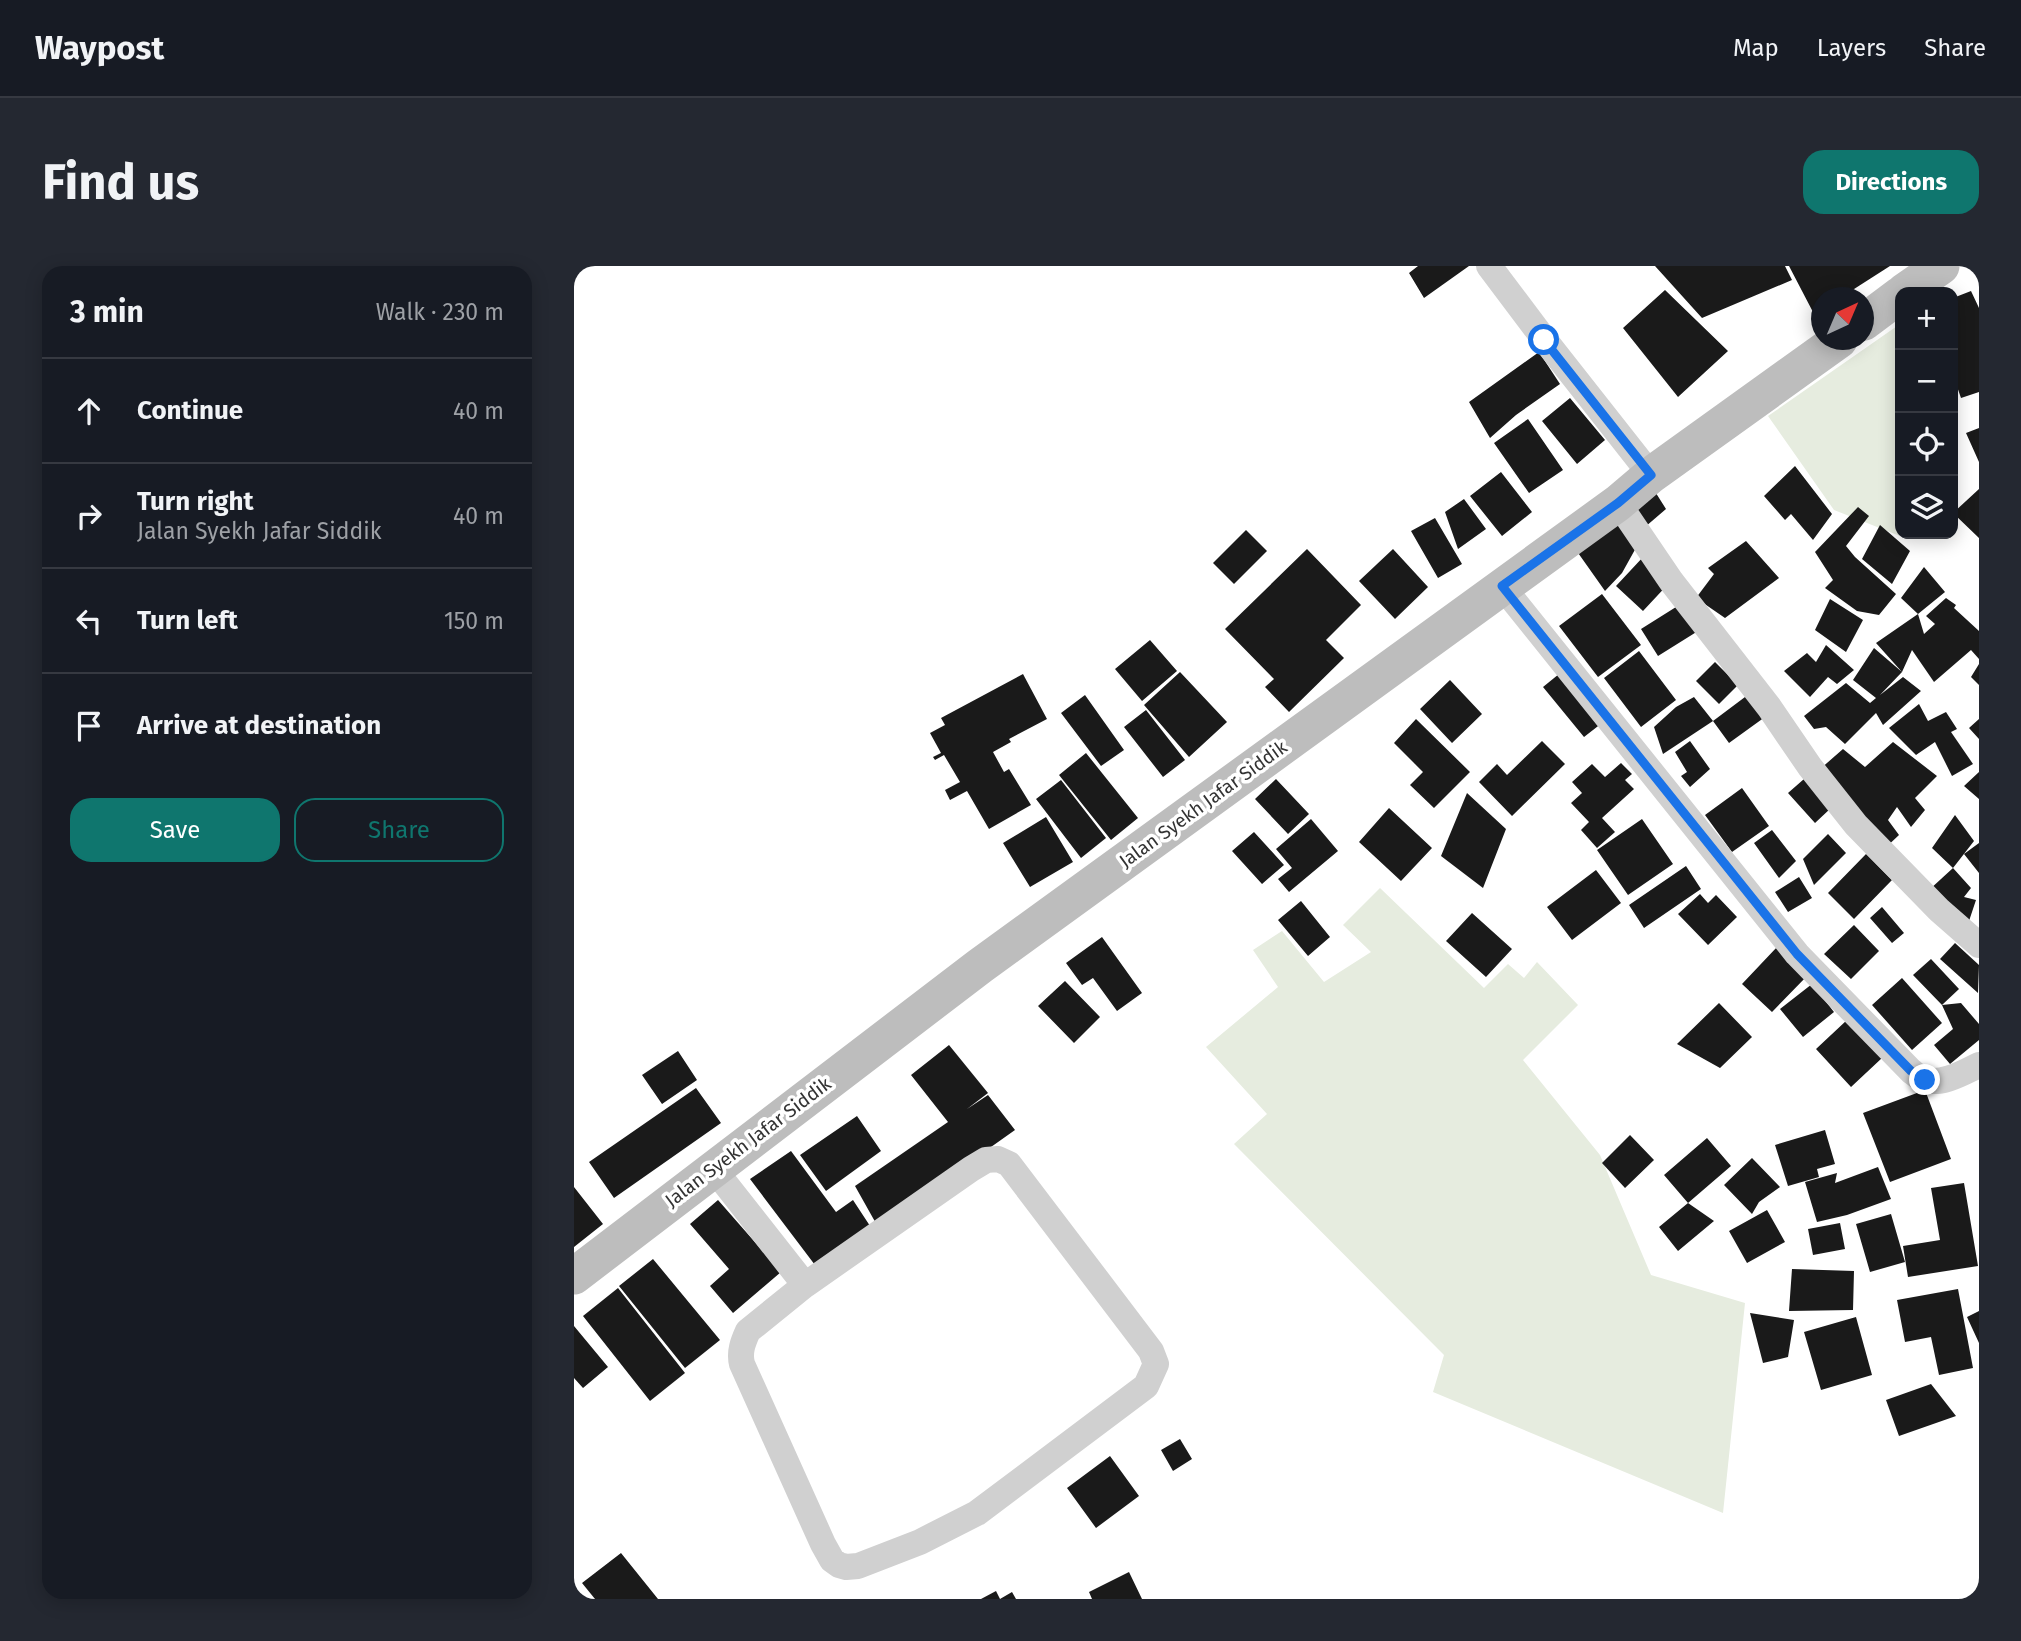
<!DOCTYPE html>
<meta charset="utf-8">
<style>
body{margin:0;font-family:"Fira Sans",sans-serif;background:#242831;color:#f1f3f6}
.controls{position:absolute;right:21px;top:21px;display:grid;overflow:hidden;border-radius:14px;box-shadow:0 4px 18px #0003}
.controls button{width:63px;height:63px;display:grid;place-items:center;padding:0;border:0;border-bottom:2px solid #363941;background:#171b24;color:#f1f3f6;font:35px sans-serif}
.compass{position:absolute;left:1237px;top:21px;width:63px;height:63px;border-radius:50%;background:#171b24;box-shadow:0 4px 18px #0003;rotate:44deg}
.stop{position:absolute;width:21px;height:21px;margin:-16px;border:5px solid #1a73e8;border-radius:50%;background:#fff}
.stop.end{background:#1a73e8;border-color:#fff;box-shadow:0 2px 7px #0008}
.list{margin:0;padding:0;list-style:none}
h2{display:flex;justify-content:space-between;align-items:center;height:91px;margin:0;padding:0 28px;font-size:30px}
h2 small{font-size:23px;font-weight:400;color:#9ea1a6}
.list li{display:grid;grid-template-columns:46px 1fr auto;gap:21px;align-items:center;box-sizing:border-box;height:105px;padding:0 28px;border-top:2px solid #363941}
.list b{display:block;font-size:26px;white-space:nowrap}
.list p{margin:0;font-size:23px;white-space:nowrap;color:#9ea1a6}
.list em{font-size:23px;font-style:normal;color:#9ea1a6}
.actions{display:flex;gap:14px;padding:21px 28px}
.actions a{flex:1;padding:16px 0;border:2px solid #0f766e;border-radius:21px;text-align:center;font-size:24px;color:#0f766e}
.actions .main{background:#0f766e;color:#fff}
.icon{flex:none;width:38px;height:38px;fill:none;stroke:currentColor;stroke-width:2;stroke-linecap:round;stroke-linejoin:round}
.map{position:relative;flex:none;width:1405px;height:1333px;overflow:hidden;border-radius:21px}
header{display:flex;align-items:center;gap:42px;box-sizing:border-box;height:98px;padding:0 35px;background:#171b24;border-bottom:2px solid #363941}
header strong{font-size:33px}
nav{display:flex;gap:38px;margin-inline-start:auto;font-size:24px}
.intro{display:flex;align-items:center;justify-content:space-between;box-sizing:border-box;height:168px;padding:0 42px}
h1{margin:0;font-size:49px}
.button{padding:18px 32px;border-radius:21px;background:#0f766e;color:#fff;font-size:24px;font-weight:700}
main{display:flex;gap:42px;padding:0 42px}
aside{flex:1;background:#171b24;border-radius:21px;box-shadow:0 4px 18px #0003}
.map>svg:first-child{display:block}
.green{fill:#e6ecdf}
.building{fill:#1a1a1a}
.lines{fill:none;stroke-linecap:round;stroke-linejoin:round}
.minor{stroke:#d0d0d0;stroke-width:26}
.secondary{stroke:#bdbdbd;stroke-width:37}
.route{stroke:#1a73e8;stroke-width:9}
.labels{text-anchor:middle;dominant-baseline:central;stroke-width:7;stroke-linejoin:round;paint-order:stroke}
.street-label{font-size:19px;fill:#333;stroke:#fff}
</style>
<header>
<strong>Waypost</strong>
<nav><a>Map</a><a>Layers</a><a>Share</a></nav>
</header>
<div class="intro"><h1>Find us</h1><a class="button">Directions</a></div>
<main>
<aside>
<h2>3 min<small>Walk · 230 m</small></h2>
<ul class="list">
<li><svg class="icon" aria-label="ahead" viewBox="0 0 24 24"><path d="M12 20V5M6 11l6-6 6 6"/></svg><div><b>Continue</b></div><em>40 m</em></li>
<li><svg class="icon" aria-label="right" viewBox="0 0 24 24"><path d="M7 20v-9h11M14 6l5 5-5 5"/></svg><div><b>Turn right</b><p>Jalan Syekh Jafar Siddik</p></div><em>40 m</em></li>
<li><svg class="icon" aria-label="left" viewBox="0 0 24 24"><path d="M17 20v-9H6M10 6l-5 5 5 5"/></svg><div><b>Turn left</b></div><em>150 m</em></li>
<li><svg class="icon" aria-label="arrive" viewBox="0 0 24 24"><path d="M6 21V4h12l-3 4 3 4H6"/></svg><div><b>Arrive at destination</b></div></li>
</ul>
<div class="actions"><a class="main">Save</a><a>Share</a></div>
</aside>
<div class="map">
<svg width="1405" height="1333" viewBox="0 0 1405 1333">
<rect width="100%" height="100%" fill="#fff"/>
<path class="green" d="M1326,58L1328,268L1326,270L1260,244L1194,150Z
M806,622L910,722L934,698L950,712L963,696L1004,739L949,794L1026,889L1077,1009L1171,1037L1149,1247L859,1126L870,1089L660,878L693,848L632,781L704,721L679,684L708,665L750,716L797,686L769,659Z"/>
<path class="building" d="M844,0H895L850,32L835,7Z
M1081,0H1211L1218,14L1128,52Z
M1215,0H1316L1266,32H1247V43L1240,48Z
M1091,24L1154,85L1104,131L1049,62Z
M1397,25L1405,42V126L1387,132L1379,109V32Z
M965,86L986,118L942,149L916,172L895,136Z
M996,132L1031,174L1003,198L968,155Z
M954,153L989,204L955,227L920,177Z
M1405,162V196L1392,167Z
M1221,200L1258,248L1239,274L1217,248L1211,254L1190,230Z
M927,206L958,246L928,270L896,230Z
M1405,223V272L1379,247Z
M1080,224L1092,243L1071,261L1057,241Z
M890,233L912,263L884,283L871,246Z
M1284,241L1295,250L1272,280L1281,291L1322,328L1305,349L1283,345L1251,322L1259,314L1241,286Z
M861,252L888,298L864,312L837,265Z
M1045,255L1063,280L1048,307L1031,325L1002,284Z
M1306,259L1336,285L1318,318L1288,293Z
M672,264L693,285L660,318L639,297Z
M1172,275L1205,312L1151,352L1122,332L1140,308L1134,302Z
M733,283L787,339L752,374L770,392L715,446L691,421L700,413L651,363Z
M819,283L854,321L821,353L785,315Z
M1070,290L1097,315L1069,345L1042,320Z
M1350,301L1371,326L1344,348L1327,332Z
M1028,328L1067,379L1024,411L985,360Z
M1372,332L1382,339L1380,342L1405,365V393L1397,384L1360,416L1338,384L1328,406L1302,377L1344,348L1350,368L1361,358L1352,350Z
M1256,333L1289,354L1272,386L1241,364Z
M1102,341L1132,360L1084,390L1067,363Z
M576,374L603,405L568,435L541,403Z
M1252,379L1280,404L1263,418L1254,411L1236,431L1210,405L1233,387L1242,396Z
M1300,382L1328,406L1306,429L1329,411L1347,425L1309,459L1302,447L1271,478L1252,461L1240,463L1230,450L1272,417L1296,437L1302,432L1279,414Z
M1065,385L1102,434L1067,461L1030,412Z
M1141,396L1164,419L1145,438L1122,415Z
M1405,398V419L1397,411Z
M606,406L653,456L615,491L570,439Z
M449,408L473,453L435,473L437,476L419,486L430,506L435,503L457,539L415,563L393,525L376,534L371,524L386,516L370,489L361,494L359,491L367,487L356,467L371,459L367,452Z
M985,408L1028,457L1010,471L969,421Z
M876,414L908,448L878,477L846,443Z
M1175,428L1191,451L1155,477L1139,455Z
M511,429L550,484L527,500L487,447Z
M1120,431L1139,455L1089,488L1080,461L1102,441Z
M1345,438L1354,455L1372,446L1383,463L1377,466L1399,498L1378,510L1361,476L1342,489L1315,462Z
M572,444L611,494L589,511L550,461Z
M842,453L896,506L860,542L836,519L849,506L820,477Z
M1405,453V473L1395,462Z
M968,475L991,498L938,550L905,516L923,498L933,509Z
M1116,475L1136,503L1116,521L1107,510L1113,506L1101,486Z
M1319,476L1363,510L1341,532L1351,544L1337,561L1323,541L1314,554L1325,569L1308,585L1245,504L1269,483L1291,501Z
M512,487L564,552L537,574L485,509Z
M1047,497L1058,508L1051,514L1060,523L1028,552L1041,566L1023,582L1007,564L1015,556L997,537L1008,527L998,516L1018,498L1031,511Z
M1405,506V533L1390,520Z
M702,513L735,548L714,568L681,533Z
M1230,513L1257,542L1241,557L1214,527Z
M487,514L532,572L507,592L462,533Z
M1168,522L1195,560L1158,586L1131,549Z
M893,527L932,563L909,622L867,590Z
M815,542L858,582L827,615L785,576Z
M1381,549L1400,575L1379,602L1397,622L1390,631L1402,634L1394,658L1355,624L1379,602L1358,582Z
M472,551L499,596L456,621L429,577Z
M737,553L764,585L715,626L704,613L718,602L702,583Z
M1068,553L1099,598L1054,629L1023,584Z
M1198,564L1222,595L1205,612L1180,577Z
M680,566L710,599L688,618L658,585Z
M1254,568L1272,587L1240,619L1229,593Z
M1405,577V607L1390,588Z
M1292,588L1318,614L1280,653L1254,627Z
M1112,600L1127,623L1070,662L1055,639Z
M1022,604L1047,637L998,674L973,641Z
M1225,611L1238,632L1214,646L1201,626Z
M1126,628L1134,637L1142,629L1163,651L1134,679L1104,648Z
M727,635L756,671L734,690L704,654Z
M1308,641L1330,667L1318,677L1296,652Z
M898,647L938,683L912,711L872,675Z
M1280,659L1305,685L1277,713L1250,688Z
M528,671L568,727L543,745L519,712L508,719L492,697Z
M1381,677L1405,699L1404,727L1366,693Z
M1203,681L1233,710L1198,746L1168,718Z
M1357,693L1385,723L1368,739L1339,709Z
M1328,712L1368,757L1338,784L1298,739Z
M491,715L526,751L500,777L464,740Z
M1238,718L1260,746L1229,771L1206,743Z
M1145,737L1178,771L1146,802L1103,778Z
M1387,737L1405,758V774L1376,798L1360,779L1379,763L1368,739Z
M1273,754L1308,792L1277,821L1242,783Z
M375,779L414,827L393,843L414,829L441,864L304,961L281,920L374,856L337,809Z
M104,785L123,814L88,838L68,809Z
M122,822L147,857L40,932L15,896Z
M1351,824L1377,893L1316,916L1289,847Z
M283,850L307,885L252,925L226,889Z
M1251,864L1261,898L1243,903L1245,911L1214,920L1201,879Z
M1056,869L1080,894L1051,922L1028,897Z
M1133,872L1157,900L1114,937L1090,909Z
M217,885L262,946L279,934L298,963L244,1003L176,913Z
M1178,892L1206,921L1185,936L1178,948L1150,919Z
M1304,901L1317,933L1273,949L1243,956L1231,916L1263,907L1261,917Z
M1390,917L1404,1000L1334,1011L1329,980L1366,974L1357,922Z
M0,921L29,958L0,981Z
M144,934L207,1006L159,1047L136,1020L155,1003L116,958Z
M1114,937L1140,955L1104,985L1085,961Z
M1193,944L1211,976L1173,997L1155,965Z
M1317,948L1331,996L1296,1006L1282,958Z
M1266,957L1271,983L1239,989L1234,963Z
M79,993L146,1074L111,1102L45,1020Z
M1218,1003L1280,1005L1279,1044L1215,1045Z
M44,1022L111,1107L76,1135L9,1050Z
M1384,1023L1399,1102L1365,1109L1357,1071L1331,1076L1323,1034Z
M1405,1045V1077L1393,1051Z
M1176,1047L1220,1054L1214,1091L1189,1097Z
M1282,1051L1298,1109L1247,1124L1230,1066Z
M0,1060L34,1101L9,1122L0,1112Z
M1357,1118L1382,1150L1325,1170L1312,1134Z
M606,1173L618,1193L599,1205L587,1184Z
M536,1190L565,1230L522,1262L493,1222Z
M47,1287L84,1333H21L8,1317Z
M555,1306L568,1333H518L515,1326Z
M422,1325L426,1333L438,1326L442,1333H407Z"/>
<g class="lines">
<path class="minor" d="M915,0L970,73L1077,209
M1044,237L1097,315L1195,441L1236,501L1282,559L1365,644L1405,679
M928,320L1223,688L1337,805C1341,808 1346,813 1351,814C1369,819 1390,806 1405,799
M424,893L435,898L577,1085L582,1098L572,1120L403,1247L346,1276L284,1300L272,1301L265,1299L258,1294L249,1278L168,1098C165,1086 169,1076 174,1065L231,1019L397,903L412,894Z
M139,902L231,1019"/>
<path class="secondary" d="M1330,26L1367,0
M1290,56L1326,29
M0,1010L406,700L1044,237L1077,209L1265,74"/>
</g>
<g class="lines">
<path class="route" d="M970,74L1077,209L1044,237L928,320L1223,688L1337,805L1351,814"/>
</g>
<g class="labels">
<g class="street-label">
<text transform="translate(629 538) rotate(-36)">Jalan Syekh Jafar Siddik</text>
<text transform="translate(174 876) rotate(-37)">Jalan Syekh Jafar Siddik</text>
</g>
</g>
</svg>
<div class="controls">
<button>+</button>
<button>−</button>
<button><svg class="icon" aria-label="locate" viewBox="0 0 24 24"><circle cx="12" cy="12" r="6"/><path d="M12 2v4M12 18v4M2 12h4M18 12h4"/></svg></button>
<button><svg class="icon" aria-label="layers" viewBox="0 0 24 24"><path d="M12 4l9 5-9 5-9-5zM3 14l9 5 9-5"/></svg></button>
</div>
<svg class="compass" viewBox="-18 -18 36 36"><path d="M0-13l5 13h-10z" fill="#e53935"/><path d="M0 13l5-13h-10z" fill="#9ea1a6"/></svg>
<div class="stop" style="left:970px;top:74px"></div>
<div class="stop end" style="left:1351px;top:814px"></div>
</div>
</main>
